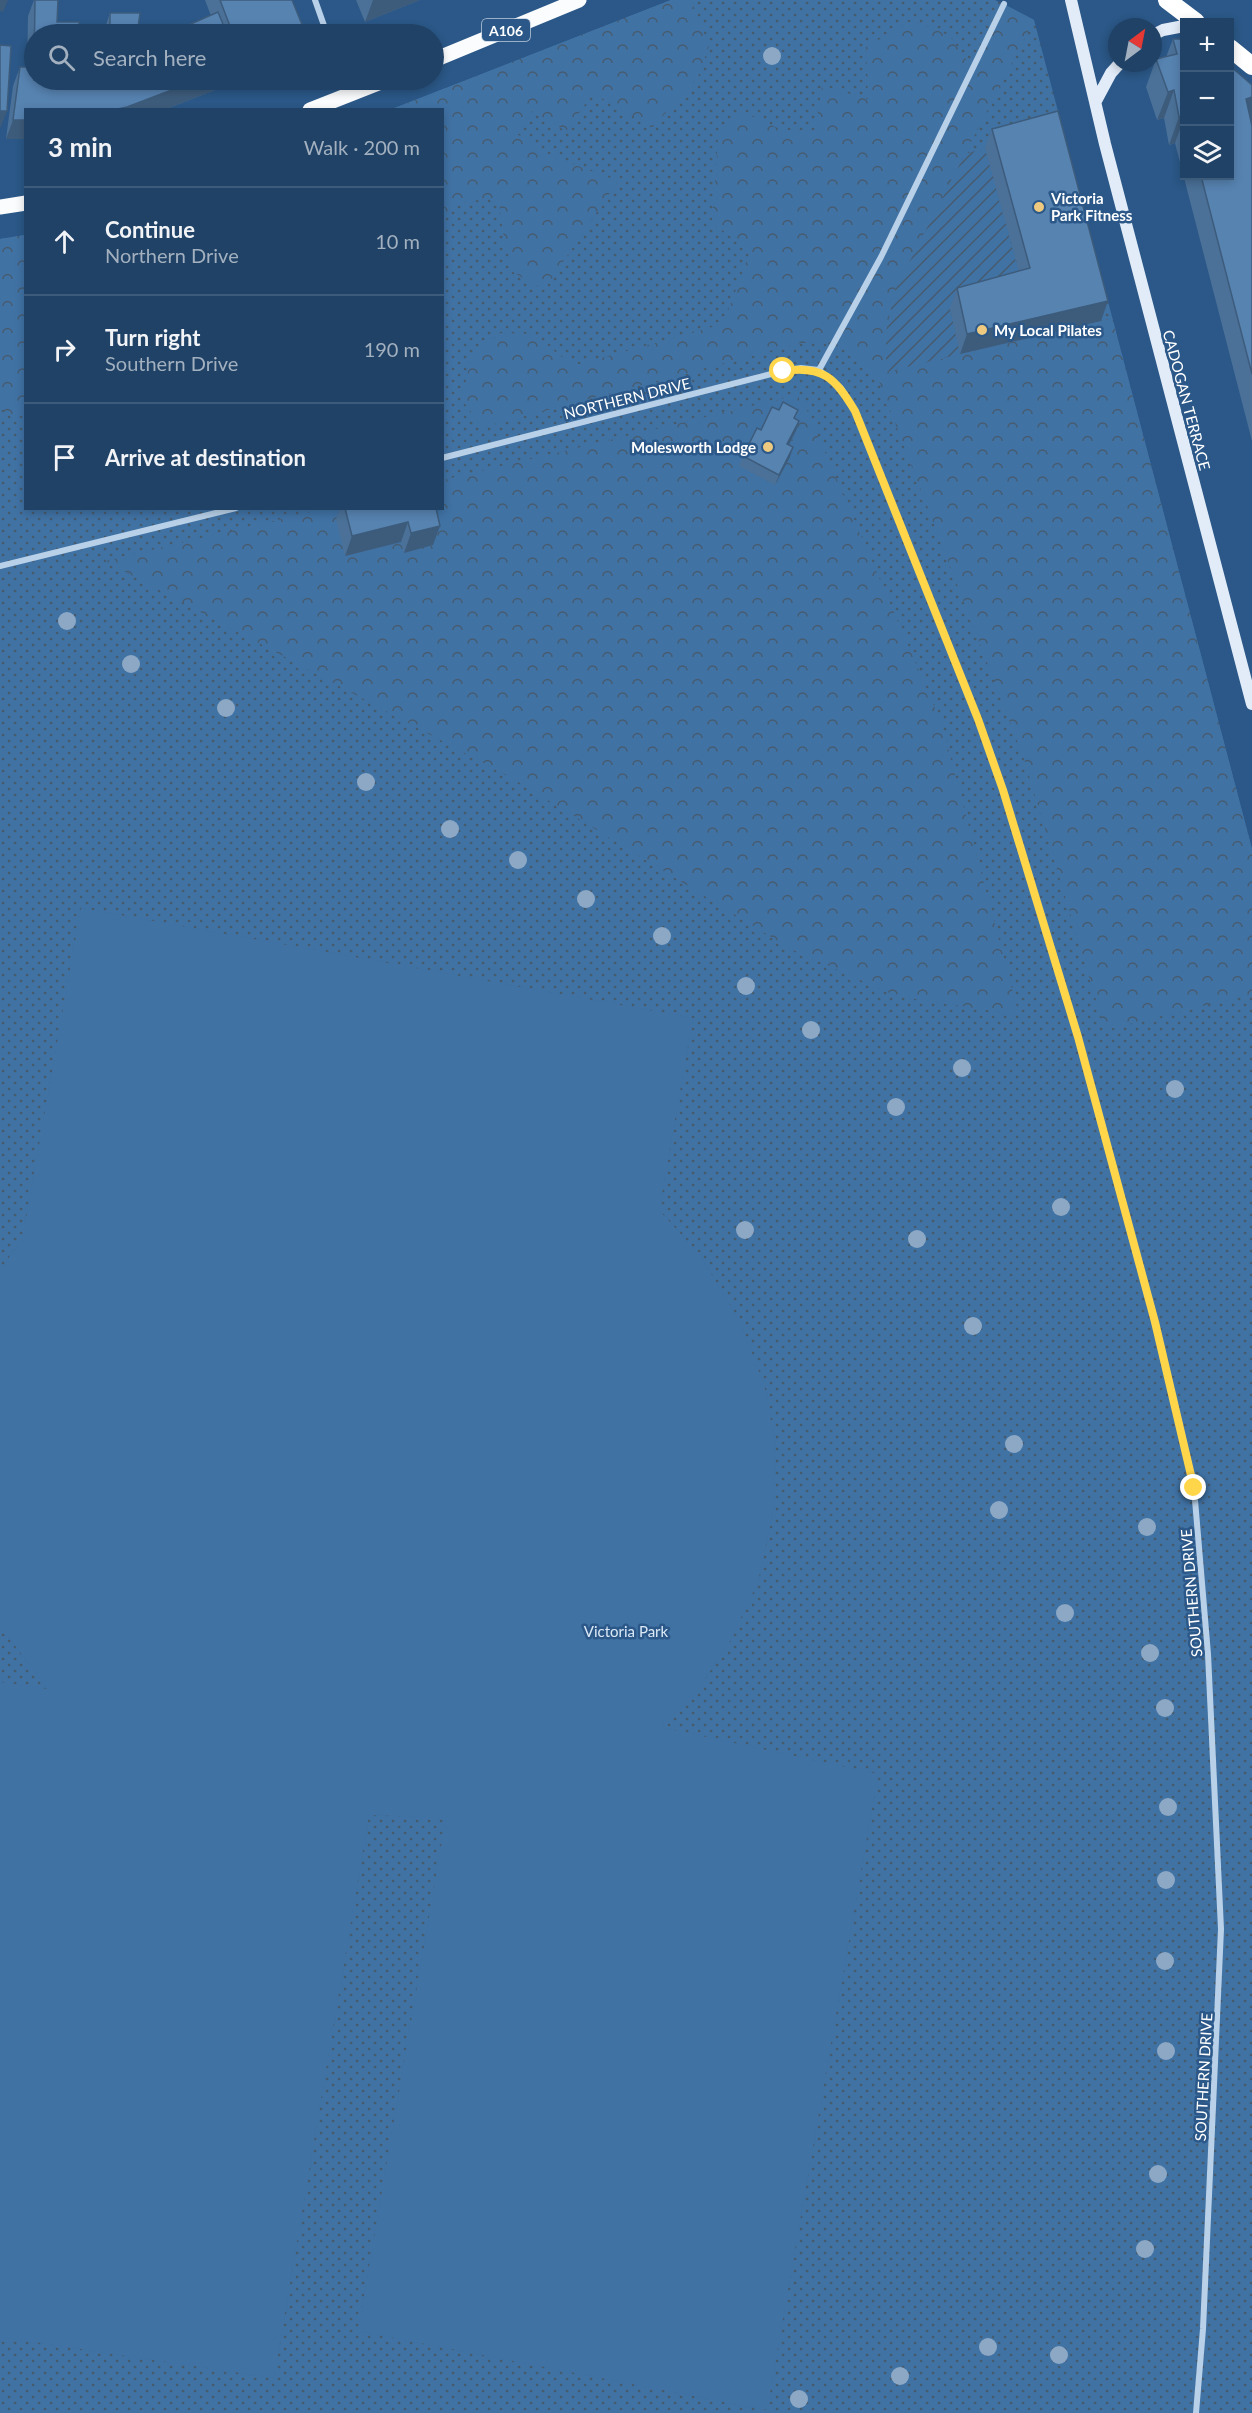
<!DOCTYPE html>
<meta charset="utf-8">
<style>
body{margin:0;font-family:Lato,sans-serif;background:#2d4d6f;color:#f1f3f6}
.controls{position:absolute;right:18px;top:18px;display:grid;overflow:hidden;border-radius:0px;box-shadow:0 3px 9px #0003}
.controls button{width:54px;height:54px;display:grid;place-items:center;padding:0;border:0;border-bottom:2px solid #3d5b7a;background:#204266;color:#f1f3f6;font:30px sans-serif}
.compass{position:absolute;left:1108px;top:18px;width:54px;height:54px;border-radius:50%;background:#204266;box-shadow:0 3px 9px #0003;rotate:32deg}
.stop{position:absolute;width:18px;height:18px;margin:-14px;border:4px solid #ffd54a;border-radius:50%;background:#fff}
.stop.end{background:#ffd54a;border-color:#fff;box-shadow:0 2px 6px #0008}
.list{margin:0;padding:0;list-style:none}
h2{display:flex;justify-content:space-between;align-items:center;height:78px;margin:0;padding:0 24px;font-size:26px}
h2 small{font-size:20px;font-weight:400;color:#a2b0bf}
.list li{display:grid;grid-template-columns:39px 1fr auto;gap:18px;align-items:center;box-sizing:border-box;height:108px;padding:0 24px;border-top:2px solid #3d5b7a}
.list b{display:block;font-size:22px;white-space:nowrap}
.list p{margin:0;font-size:20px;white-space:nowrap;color:#a2b0bf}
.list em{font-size:20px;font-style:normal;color:#a2b0bf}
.icon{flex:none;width:33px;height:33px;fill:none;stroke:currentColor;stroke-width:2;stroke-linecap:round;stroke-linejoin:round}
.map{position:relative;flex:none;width:1252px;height:2413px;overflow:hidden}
.search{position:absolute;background:#204266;box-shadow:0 3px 9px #0003;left:24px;top:24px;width:420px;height:66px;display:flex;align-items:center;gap:15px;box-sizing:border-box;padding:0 21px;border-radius:33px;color:#a2b0bf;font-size:22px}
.panel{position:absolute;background:#204266;box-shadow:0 3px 9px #0003;left:24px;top:108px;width:420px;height:402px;border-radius:0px}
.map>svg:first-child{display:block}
.grass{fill:url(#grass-dots)}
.forest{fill:url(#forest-crowns)}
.garden{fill:url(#garden-furrows)}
.pitch{fill:#4072a4}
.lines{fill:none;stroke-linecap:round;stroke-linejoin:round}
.street{stroke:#b8d0e8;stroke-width:6}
.secondary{stroke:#e2ecf8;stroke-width:12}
.primary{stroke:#fafcfe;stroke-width:15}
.highway{stroke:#fff;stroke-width:18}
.tree{fill:#8ca8c5}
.wall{fill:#4b7198}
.shaded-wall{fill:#3d5c7c}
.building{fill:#5783b1;stroke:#3d5c7c;stroke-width:1.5}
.route{stroke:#ffd54a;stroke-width:8}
.poi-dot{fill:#eeca80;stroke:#2b5888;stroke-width:2}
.labels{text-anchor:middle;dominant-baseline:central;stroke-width:5;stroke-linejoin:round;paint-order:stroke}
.shield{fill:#2b5888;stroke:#bfcddb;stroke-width:1.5}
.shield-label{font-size:14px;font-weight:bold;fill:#fff}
.poi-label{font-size:15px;font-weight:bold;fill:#fff;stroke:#2b5888;text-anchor:start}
.street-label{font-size:15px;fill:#fff;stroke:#2b5888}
.park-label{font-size:15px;fill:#dbe9f7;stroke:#2b5888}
</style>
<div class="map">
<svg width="1252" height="2413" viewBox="0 0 1252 2413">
<defs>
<pattern id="grass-dots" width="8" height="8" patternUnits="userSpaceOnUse" patternTransform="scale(1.5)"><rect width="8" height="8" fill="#4072a4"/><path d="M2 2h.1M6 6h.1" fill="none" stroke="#475b6f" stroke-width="1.8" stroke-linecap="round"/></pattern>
<pattern id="forest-crowns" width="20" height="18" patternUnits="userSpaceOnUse" patternTransform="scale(1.5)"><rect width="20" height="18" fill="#4072a4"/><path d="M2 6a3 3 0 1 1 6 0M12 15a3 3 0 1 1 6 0" fill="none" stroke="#475b6f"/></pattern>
<pattern id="garden-furrows" width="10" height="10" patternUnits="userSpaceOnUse" patternTransform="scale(1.5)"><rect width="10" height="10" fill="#4072a4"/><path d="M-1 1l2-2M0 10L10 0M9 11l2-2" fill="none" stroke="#475b6f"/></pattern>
</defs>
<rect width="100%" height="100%" fill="#2b5888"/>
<path class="grass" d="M671,0H995L1034,20L1252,849V2413H0V239L25,235L26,508H442V110L392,109Z"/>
<path class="forest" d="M671,0H691L709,46L698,77L652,128L593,93L566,131L532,111L514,132L551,156L618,181L544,290L513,272L504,238L498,197L458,203L443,221L442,110L392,109Z
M1004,4L1034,20L895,290L886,372L1112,318L1252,849V994L1105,1030L1024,759L879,381C849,347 846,343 800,343L483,427L462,400L471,357L501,333L533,334L573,366L723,324L751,250L712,223L718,138L739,109L781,130L815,131L822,86L868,99L866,47L913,20L950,36L971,66Z
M25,235V412L6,416L0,402V239Z
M797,395L807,410L941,722L1019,1015L896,996L791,949L515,780L105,561L323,509L442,508L443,480Z"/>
<path class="garden" d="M985,148L1023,288L950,308L960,354L886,372V332L895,290L965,154Z"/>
<path class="pitch" d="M81,908L693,1018L659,1210L699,1254L738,1318L764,1384L775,1441L773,1512L758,1582L729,1643L694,1695L660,1727L878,1774L767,2410L358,2331L446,1818L369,1815L274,2378L0,2337V1682L48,1689L0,1626V1275L9,1257L22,1241Z"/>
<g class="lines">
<path class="street" d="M315,0L327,34
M344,80L350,94
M819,370L841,388L855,411L978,719L1003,790L1078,1037L1155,1322L1194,1488L1208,1654L1221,1929L1203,2329L1196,2413
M819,370L881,257L1004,4
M442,458L783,371L801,368L819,370
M0,566L236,508"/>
<path class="secondary" d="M1071,0L1105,144L1252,704
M1153,35L1163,30L1184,26
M1096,101L1111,73L1120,63"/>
<path class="primary" d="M434,60L579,0
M310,110L386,80
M0,207L26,203"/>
<path class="highway" d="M1167,0L1196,22
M1230,48L1252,66"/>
</g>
<g class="tree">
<circle cx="772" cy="56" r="9"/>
<circle cx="67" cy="621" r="9"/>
<circle cx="131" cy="664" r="9"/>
<circle cx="226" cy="708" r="9"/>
<circle cx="366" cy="782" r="9"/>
<circle cx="450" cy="829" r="9"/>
<circle cx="518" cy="860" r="9"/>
<circle cx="586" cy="899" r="9"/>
<circle cx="662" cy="936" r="9"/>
<circle cx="746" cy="986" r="9"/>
<circle cx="811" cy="1030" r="9"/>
<circle cx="962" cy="1068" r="9"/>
<circle cx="1175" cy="1089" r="9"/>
<circle cx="896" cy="1107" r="9"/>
<circle cx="1061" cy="1207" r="9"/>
<circle cx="745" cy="1230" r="9"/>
<circle cx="917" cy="1239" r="9"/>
<circle cx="973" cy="1326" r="9"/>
<circle cx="1014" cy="1444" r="9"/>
<circle cx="999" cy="1510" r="9"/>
<circle cx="1147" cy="1527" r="9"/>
<circle cx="1065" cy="1613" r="9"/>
<circle cx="1150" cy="1653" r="9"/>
<circle cx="1165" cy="1708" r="9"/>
<circle cx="1168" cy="1807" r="9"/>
<circle cx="1166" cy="1880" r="9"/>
<circle cx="1165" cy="1961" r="9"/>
<circle cx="1166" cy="2051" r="9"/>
<circle cx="1158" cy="2174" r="9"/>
<circle cx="1145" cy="2249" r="9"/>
<circle cx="988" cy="2347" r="9"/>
<circle cx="1059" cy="2355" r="9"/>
<circle cx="900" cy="2376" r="9"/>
<circle cx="799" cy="2399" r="9"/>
</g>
<path class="wall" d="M34,0H58L57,22L34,80L233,83L164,110H26L6,139L13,86L20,67H27L28,16Z
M205,0H292L303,34H168L211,16Z
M356,0H420L365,22Z
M110,13L137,34H103Z
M1173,39H1185V176H1230L1252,85V122H1251L1252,126V441L1175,143L1169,145L1164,118L1157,120L1146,87L1156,59L1166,57Z
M992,129L1101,321L960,354L950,308L957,288L1019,271L985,148Z
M795,418L799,421L796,431L789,445L793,447L790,457L775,485L739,466L743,456L761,430Z
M340,508H436L440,526L433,545L404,553L401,542L345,556L336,519Z"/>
<path class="shaded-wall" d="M0,0H8L3,12L0,11Z
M373,0H420L365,22Z
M198,80H234L233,83L164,110H113Z
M1174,90L1164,118L1157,120L1168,92Z
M1252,97V122L1235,127L1246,99Z
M0,111H7L0,129Z
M1185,115L1175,143L1169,145L1179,117Z
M13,120H26V139H6Z
M1108,301L1101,321L960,354L967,334Z
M799,421L796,431L784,454L787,444Z
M793,447L790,457L775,485L779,475Z
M408,522L401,542L345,556L352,536Z
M440,526L433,545L404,553L411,533Z"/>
<path class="building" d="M35,0H58L57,22H79V34H34V80H198L127,107L113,110H26V120H13L20,67H34Z
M220,0H292L305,32L297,34H233Z
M218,12L227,34H168Z
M110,13H140L137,34H110Z
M1173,39H1185V115L1179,117L1174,90L1168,92L1156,59L1177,54Z
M0,45L11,46L7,111H0Z
M1230,66L1252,85V97L1246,99L1252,126V374L1201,176H1230Z
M1058,111L1108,301L967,334L957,288L1030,268L992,129Z
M783,402L798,410L794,418L799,421L787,444L793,447L779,475L743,456L757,428L761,430L772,407L779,410Z
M345,508H436L440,526L411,533L408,522L352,536Z"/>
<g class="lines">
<path class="route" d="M783,371C823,365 835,378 855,411L978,719L1003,790L1078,1037L1155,1322L1194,1488"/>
</g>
<g class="poi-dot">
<circle cx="1039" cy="207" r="6"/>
<circle cx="982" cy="330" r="6"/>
<circle cx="768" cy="447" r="6"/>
</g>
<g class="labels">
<rect class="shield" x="482" y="19" width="48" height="22" rx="4.5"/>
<g class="shield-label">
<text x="506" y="30">A106</text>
</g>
<g class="poi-label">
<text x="1051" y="198">Victoria<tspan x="1051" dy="17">Park Fitness</tspan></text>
<text x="994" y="330">My Local Pilates</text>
<text x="756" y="447" text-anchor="end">Molesworth Lodge</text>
</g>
<g class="street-label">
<text transform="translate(627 398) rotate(-14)">NORTHERN DRIVE</text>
<text transform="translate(1187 400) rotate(75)">CADOGAN TERRACE</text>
<text transform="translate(1191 1593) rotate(-95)">SOUTHERN DRIVE</text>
<text transform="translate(1203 2077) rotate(-87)">SOUTHERN DRIVE</text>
</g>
<g class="park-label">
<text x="626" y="1631">Victoria Park</text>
</g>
</g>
</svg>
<div class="controls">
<button>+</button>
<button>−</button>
<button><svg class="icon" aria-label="layers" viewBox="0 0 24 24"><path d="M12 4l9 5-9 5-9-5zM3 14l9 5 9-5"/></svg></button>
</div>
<svg class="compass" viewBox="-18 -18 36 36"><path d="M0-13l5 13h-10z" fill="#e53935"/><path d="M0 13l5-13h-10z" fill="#a2b0bf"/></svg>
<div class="stop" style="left:783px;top:371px"></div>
<div class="stop end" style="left:1194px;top:1488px"></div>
<div class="search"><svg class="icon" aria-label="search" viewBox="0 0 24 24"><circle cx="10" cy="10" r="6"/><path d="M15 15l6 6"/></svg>Search here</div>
<section class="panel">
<h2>3 min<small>Walk · 200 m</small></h2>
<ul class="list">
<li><svg class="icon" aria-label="ahead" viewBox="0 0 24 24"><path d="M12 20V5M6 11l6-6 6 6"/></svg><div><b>Continue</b><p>Northern Drive</p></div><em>10 m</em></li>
<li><svg class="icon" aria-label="right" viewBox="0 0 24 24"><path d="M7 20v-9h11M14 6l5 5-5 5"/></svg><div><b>Turn right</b><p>Southern Drive</p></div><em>190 m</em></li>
<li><svg class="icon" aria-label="arrive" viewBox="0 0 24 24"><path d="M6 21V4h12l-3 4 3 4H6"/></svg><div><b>Arrive at destination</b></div></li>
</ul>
</section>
</div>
